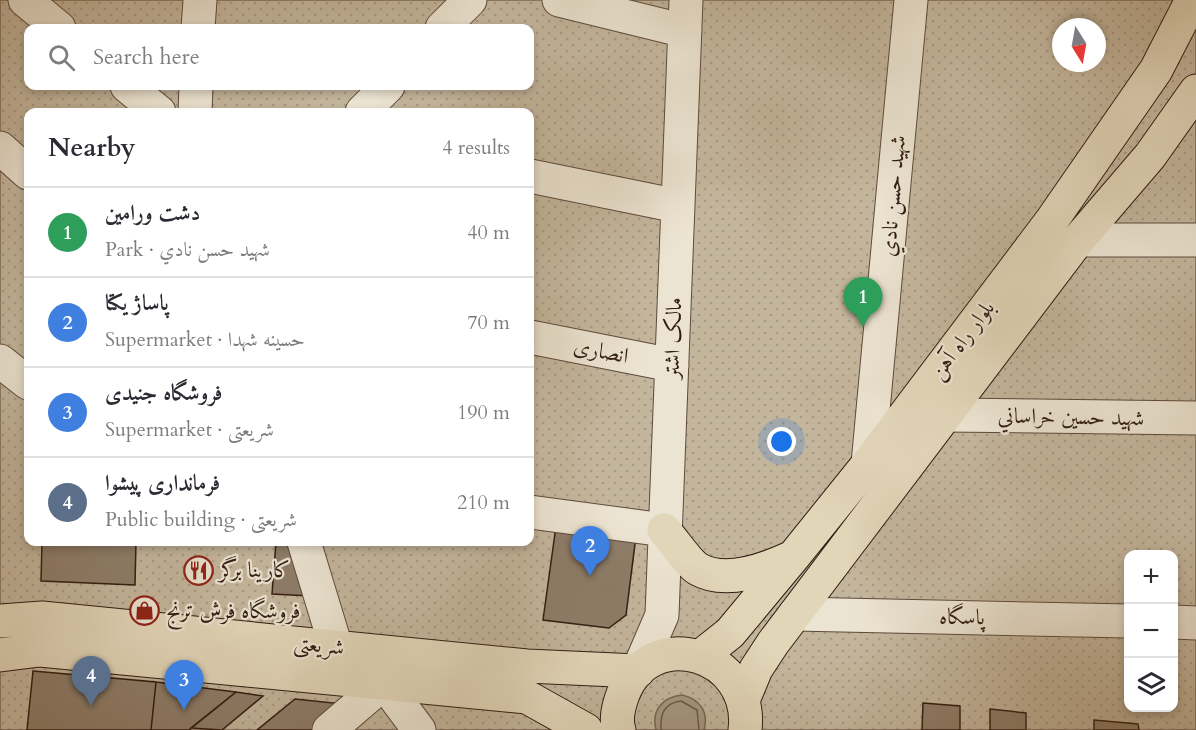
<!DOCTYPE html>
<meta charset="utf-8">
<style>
body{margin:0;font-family:Cardo,Amiri,serif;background:#f7f7f7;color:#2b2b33}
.controls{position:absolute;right:18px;bottom:18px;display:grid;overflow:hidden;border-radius:12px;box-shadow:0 3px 9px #0003}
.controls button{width:54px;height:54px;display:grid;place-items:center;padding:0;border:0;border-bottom:2px solid #e1e1e2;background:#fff;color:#2b2b33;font:30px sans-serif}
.compass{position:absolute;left:1052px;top:18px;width:54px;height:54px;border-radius:50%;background:#fff;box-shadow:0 3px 9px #0003;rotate:169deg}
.you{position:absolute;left:782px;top:442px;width:21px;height:21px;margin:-15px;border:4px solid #fff;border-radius:50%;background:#1a73e8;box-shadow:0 0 0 9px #1a73e833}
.badge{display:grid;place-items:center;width:39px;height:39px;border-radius:50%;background:#7c3aed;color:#fff;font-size:20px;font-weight:700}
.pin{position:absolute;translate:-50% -50px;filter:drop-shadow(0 2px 3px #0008)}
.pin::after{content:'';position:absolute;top:32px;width:21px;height:18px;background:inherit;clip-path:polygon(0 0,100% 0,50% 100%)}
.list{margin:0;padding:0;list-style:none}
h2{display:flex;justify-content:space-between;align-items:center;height:78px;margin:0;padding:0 24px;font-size:26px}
h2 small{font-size:20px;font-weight:400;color:#7c7c81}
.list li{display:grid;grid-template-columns:39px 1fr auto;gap:18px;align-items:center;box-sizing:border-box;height:90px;padding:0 24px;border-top:2px solid #e1e1e2}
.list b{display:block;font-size:22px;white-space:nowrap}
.list p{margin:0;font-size:20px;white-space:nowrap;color:#7c7c81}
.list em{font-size:20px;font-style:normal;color:#7c7c81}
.icon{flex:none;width:33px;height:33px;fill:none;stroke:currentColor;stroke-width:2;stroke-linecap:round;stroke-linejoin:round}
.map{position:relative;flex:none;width:1196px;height:730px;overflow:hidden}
.search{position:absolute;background:#fff;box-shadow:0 3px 9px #0003;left:24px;top:24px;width:510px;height:66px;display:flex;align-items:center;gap:15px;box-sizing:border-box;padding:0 21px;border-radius:12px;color:#7c7c81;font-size:22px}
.panel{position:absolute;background:#fff;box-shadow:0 3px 9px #0003;left:24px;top:108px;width:510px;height:438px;border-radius:12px}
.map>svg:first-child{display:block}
.park{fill:url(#park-dots);stroke:#7b6958;stroke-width:1.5;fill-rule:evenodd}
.water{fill:#a69780;stroke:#786654;stroke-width:1.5}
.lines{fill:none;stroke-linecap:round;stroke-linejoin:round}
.shore{stroke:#6c5a49;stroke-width:1.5}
.building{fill:#8e7d69;stroke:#321c12;stroke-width:1.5}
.minor-casing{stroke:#5e4a3c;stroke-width:35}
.major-casing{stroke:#321c12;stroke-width:35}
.minor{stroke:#ece4d2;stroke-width:33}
.major{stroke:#e2d6b9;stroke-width:33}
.labels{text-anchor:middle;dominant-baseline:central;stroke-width:4.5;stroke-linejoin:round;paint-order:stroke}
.street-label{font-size:22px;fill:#321c12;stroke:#ece4d2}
.poi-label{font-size:22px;fill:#321c12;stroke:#ece4d2;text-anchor:start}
</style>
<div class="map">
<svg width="1196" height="730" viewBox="0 0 1196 730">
<defs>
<pattern id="park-dots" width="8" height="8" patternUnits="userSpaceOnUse" patternTransform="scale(1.5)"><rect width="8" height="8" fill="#c4b69d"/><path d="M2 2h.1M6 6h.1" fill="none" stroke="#a99c86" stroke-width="1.8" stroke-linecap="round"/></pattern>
</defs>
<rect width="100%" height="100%" fill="#e2d6b9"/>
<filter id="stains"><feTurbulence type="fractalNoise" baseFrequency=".00333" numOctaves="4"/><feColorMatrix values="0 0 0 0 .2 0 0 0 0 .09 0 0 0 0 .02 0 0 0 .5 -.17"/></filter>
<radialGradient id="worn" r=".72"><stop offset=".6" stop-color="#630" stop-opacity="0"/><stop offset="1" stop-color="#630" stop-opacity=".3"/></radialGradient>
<path class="park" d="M0,0H1196V730H0ZM1061,27H1097V63H1061ZM28,28H530V86H28ZM28,112H530V542H28ZM1128,554H1174V708H1128Z"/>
<path class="water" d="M682,695C700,699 709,712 704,730H656C651,710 663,697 682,695Z"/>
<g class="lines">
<path class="shore" d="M661,730C660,714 664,703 681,701L697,710L699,730"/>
</g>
<path class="building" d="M556,526L636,536L626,615L609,628L543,620Z
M42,542H136L135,585L41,581Z
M276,542H290L310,596L272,594Z
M33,671L156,682L151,730H27Z
M156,682L236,692L189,730H151Z
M236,692L263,696L222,730L191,728Z
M295,699L343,704L312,730H257Z
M923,703L960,706V730H922Z
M990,709L1026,713V730H990Z
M1094,720L1138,724L1139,730H1094Z"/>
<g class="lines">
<defs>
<path id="minor" d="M25,0L59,28
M559,0L685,31
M198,28L200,0
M442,28L470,0
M127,86L159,112
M195,112L196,86
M362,112L388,86
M0,148L28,173
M530,176L678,206
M1078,240H1196
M530,337L672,365
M0,361L28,383
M945,415L1196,418
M868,464L911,0
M530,512L664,530
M304,542L336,647
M795,614L1128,621
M1174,622L1196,623
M638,671L662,615L686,0
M329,730L384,683L419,730"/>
<path id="major" d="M664,530C673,540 688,563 698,569C726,585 767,569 793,557
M0,621L42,618L527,666L638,671
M0,655L40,650L527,697L586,730
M701,656L730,633L794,556L868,464L1052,220L1156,70L1192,0
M744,698L756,669L773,643L1078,240L1150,156L1196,91
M619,730C615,718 619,705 623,694C650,623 754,653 745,730"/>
</defs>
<use href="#minor" class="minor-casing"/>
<use href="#major" class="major-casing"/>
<use href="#minor" class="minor"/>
<use href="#major" class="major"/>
</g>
<defs>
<symbol id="restaurant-ring" viewBox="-11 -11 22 22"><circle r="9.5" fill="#ece4d2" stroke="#8f2418" stroke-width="1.5"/><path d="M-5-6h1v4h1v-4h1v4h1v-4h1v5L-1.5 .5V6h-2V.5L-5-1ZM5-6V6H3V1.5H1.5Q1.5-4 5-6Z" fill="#8f2418"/></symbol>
<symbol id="shop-ring" viewBox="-11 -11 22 22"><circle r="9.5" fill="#ece4d2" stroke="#8f2418" stroke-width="1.5"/><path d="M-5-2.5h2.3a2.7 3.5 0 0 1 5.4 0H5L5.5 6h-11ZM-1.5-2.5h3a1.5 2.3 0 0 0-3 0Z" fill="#8f2418"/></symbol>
</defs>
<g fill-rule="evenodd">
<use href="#restaurant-ring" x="182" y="554" width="33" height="33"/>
<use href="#shop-ring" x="128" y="594" width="33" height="33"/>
</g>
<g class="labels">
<g class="street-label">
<text transform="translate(893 196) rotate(-85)">شهيد حسن نادي</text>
<text transform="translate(673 338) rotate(-88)">مالک اشتر</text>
<text transform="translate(962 340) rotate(-53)">بلوار راه آهن</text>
<text transform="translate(601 351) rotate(11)">انصاری</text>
<text transform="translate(1071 417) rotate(1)">شهيد حسين خراساني</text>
<text transform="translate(962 617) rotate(1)">پاسگاه</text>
<text transform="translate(319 645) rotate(6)">شریعتی</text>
</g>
<g class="poi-label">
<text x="219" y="570">کارینا برگر</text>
<text x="166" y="611">فروشگاه فرش ترنج</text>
</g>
</g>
<rect width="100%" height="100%" filter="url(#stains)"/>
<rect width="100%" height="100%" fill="url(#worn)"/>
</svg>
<div class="controls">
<button>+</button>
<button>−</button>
<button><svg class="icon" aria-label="layers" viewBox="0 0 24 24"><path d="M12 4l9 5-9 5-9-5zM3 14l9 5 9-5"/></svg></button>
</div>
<svg class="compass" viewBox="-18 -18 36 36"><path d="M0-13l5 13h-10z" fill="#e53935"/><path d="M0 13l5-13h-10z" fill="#7c7c81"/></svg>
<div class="you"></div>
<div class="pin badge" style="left:863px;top:327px;background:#2e9e5b">1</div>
<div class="pin badge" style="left:590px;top:576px;background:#3f7fe0">2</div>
<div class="pin badge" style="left:184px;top:710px;background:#3f7fe0">3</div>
<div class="pin badge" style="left:91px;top:706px;background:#5c6f8a">4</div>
<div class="search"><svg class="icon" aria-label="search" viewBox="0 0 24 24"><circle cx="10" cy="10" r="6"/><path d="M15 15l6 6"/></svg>Search here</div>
<section class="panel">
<h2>Nearby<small>4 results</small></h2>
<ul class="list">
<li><span class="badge" style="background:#2e9e5b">1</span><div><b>دشت ورامین</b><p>Park · شهيد حسن نادي</p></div><em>40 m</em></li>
<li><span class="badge" style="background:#3f7fe0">2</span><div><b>پاساژ یکتا</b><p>Supermarket · حسینه شهدا</p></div><em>70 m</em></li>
<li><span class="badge" style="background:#3f7fe0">3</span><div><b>فروشگاه جنیدی</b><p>Supermarket · شریعتی</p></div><em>190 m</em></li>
<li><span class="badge" style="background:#5c6f8a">4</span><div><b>فرمانداری پیشوا</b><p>Public building · شریعتی</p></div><em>210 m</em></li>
</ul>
</section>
</div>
